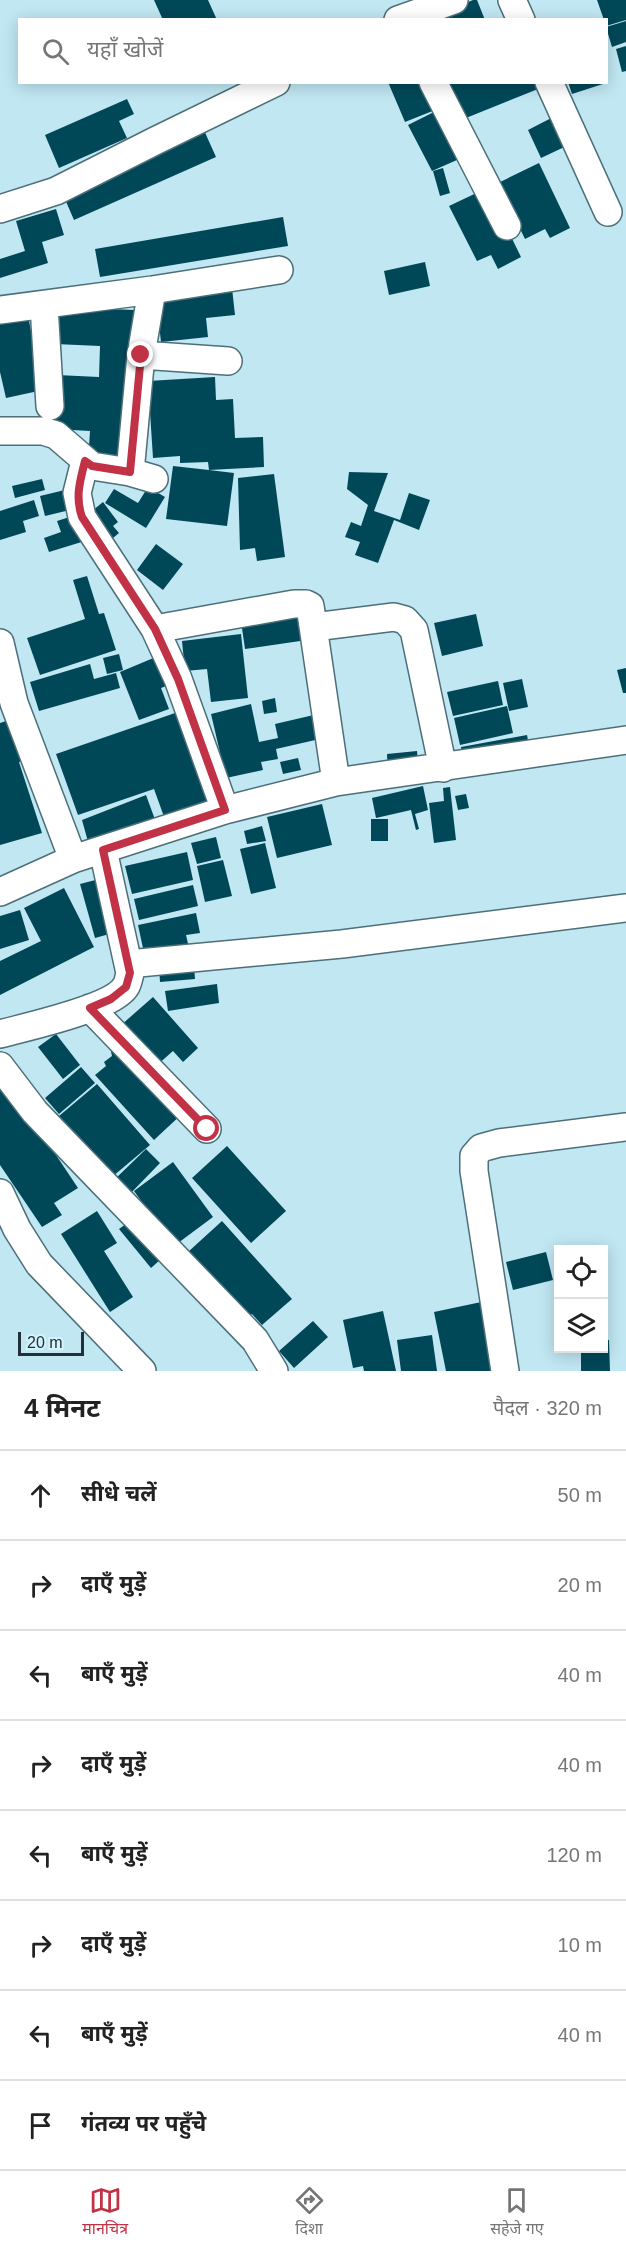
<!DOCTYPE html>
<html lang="hi">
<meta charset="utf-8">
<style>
body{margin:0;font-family:Helvetica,"Noto Sans Devanagari",sans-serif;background:#f2f2f2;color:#222}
.controls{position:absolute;right:18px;bottom:18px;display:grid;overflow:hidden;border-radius:0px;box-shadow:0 3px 15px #0003}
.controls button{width:54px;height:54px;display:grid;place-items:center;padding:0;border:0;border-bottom:2px solid #e0e0e0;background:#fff;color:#222;font:30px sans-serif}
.scale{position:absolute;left:18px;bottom:15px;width:66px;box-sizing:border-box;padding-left:6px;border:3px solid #233136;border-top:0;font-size:16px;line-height:21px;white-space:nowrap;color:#233136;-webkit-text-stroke:4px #d4f3fc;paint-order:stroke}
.stop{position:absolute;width:18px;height:18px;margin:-14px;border:4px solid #c23246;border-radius:50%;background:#fff}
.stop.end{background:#c23246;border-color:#fff;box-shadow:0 2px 6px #0008}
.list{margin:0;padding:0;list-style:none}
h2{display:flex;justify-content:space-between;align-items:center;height:78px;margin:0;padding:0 24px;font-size:26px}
h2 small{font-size:20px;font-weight:400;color:#767676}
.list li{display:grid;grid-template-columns:39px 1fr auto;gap:18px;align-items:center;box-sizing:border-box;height:90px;padding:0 24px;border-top:2px solid #e0e0e0}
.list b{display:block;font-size:22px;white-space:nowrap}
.list em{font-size:20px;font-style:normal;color:#767676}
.icon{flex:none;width:33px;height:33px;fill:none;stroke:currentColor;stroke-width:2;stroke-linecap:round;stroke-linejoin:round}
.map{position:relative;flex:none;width:626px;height:1371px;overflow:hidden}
.search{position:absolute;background:#fff;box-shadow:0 3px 15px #0003;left:18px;right:18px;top:18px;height:66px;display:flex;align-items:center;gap:15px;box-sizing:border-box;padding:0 21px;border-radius:0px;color:#767676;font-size:22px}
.sheet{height:798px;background:#fff}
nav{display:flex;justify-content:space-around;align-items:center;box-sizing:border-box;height:84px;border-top:2px solid #e0e0e0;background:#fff;font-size:16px;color:#767676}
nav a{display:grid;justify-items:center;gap:3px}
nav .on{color:#c23246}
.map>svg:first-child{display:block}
.building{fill:#004858}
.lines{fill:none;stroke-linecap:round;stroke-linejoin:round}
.minor-casing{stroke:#4c6f7a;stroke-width:30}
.minor{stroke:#fff;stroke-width:27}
.route{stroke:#c23246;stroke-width:8}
</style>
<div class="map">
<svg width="626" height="1371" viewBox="0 0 626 1371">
<rect width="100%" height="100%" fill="#c1e7f3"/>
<path class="building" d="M154,0H208L217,20H163Z
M473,0H477L485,20H426Z
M597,0H626V20L606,26V20H604Z
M626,21V42L612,47L606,27Z
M626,46V71L622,72L616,49Z
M388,82H429L440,108L405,122Z
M446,82H541L543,87L461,120Z
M568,82H606V83L572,94Z
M127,99L134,114L119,121L127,138L59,168L45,135Z
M442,108L466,156L432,171L408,125Z
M561,113L575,142L541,158L528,130Z
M203,128L216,157L74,220L61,190Z
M539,163L570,228L550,238L545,229L525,239L498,183Z
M443,168L450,193L440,196L433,171Z
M487,188L521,257L498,269L491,255L477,261L449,206Z
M56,209L64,235L42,242L48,263L0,278V259L25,251L16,221Z
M283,217L288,246L100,277L95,249Z
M425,262L430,286L389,295L384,271Z
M232,288L235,315L206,318L208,337L161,342L156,297Z
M56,307L135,310L128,464L88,462L90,431L55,429L57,375L99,377L100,346L55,344Z
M28,316L43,390L6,398L0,372V322Z
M215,377L216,400L233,399L235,438L263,437L264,467L209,470L234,473L227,526L166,519L173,466L209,470L208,462L180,463V456L153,458L148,381Z
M349,472L388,473L374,511L400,520L409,493L430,500L419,530L394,520L378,563L355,555L360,542L345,537L351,522L361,526L368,505L347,489Z
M274,474L285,557L257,561L255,548L240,550L238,478Z
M42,479L45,490L15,498L12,486Z
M148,487L165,497L146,528L105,503L114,489L138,503Z
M69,489L74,509L45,516L40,496Z
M34,500L39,516L23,521L26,532L0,540V511Z
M103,502L118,522L113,526L119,533L107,543L86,516Z
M79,514L88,540L49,552L44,538L61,532L57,521Z
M156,544L183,564L163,590L137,570Z
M87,576L99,614L104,613L116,650L40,675L27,638L85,619L73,580Z
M303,612L307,640L245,649L241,621Z
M476,614L483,646L442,656L434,623Z
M241,634L248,698L211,702L207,669L185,671L182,641Z
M119,654L123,670L107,674L103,658Z
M163,654L174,683L161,688L169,709L139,720L120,672Z
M90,664L94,679L116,673L120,688L39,711L30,682Z
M626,668V693H623L617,670Z
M522,679L528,707L509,711L503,683Z
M498,681L503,705L453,716L447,692Z
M275,698L277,712L264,714L262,701Z
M251,704L259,742L278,738L275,724L318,714L324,738L276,749L278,759L261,762L263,770L226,778L211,714Z
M507,706L513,733L460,745L454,718Z
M178,712L219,809L167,825L154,789L78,815L56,754Z
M12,719L25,760L19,762L42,833L0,845V723Z
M527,735L531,756L464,768L461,747Z
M417,751L419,771L388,774L387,754Z
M298,758L301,770L283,774L280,762Z
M423,786L428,810L415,814L419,829L416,830L411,810L376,818L372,798Z
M450,787L456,840L434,843L429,803L444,801L443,788Z
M466,794L469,808L458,810L455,796Z
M146,795L157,825L90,849L82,820Z
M322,804L332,845L277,858L267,817Z
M371,819H388V841H371Z
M262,826L266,841L247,844L244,831Z
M216,837L221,858L197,864L191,843Z
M265,843L276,888L251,894L240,849Z
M187,852L193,880L132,894L125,866Z
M223,860L232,896L205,902L197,866Z
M107,877L120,931L95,938L80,884Z
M193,885L198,906L139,920L134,899Z
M64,888L94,947L0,995V961L41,941L24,908Z
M20,910L29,940L0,949V916Z
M196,913L200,933L186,935L190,952L146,962L138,925Z
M194,965L195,979L160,982L159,967Z
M217,984L219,1003L168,1011L165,991Z
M153,997L198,1048L183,1062L173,1051L156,1066L120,1026Z
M56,1034L80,1065L63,1079L38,1047Z
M107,1034L183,1113L154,1140L95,1075L106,1066L104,1062L112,1056Z
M81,1067L95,1083L59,1114L45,1098Z
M0,1071L78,1188L54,1203L62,1215L42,1227L0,1165Z
M97,1084L150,1145L112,1177L59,1116Z
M227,1146L286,1211L251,1243L192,1178Z
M146,1149L160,1163L127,1197L112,1182Z
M173,1162L213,1217L174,1246L134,1191Z
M97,1211L117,1243L104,1251L133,1297L110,1312L61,1234Z
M130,1221L160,1260L151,1268L119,1229Z
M222,1221L292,1299L262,1325L252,1314L247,1318L188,1252Z
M546,1252L553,1280L513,1290L506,1262Z
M486,1301L499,1371H446L434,1312Z
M383,1311L396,1371H364L363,1366L353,1368L343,1320Z
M313,1321L328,1337L294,1368L279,1351Z
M432,1335L437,1371H401L397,1340Z
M604,1340H609L610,1371H581V1348H604Z"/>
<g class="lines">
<defs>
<path id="minor" d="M512,0L521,20
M398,20L454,0
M433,82L507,226
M549,82L608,212
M0,209L56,191L155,141L276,82
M44,305L50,406
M0,310L152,290L279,270
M141,355L228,361
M0,431H43L56,435L92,466L130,472L154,479
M85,461L77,493L82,517L155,629L178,679L225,810
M130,472L141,355L152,290
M314,627L394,617L405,620L414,630L443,768
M155,629L294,604H306L310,606L336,782
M0,643L14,703L73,859
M0,892L73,859L225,810L336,782L626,740
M128,964L342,944L626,908
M90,1008L207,1129
M0,1034C26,1027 114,1008 126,986C128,983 129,977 130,973L103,850
M0,1066L35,1112L255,1340L274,1371
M0,1193L17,1229L39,1264L142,1371
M505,1371L474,1171V1156L481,1148L499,1143L626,1127"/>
</defs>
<use href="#minor" class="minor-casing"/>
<use href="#minor" class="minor"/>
</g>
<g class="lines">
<path class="route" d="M141,355L130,472L92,466L85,461C80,481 75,497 82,517L155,629L178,679L225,810L103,850L130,973L126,987L111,999L90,1008L207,1129"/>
</g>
</svg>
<div class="controls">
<button><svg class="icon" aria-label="locate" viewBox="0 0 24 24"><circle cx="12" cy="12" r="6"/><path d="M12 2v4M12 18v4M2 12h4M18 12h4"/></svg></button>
<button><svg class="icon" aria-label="layers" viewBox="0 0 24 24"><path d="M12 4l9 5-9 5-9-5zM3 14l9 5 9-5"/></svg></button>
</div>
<div class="scale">20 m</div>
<div class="stop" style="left:207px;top:1129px"></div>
<div class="stop end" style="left:141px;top:355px"></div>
<div class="search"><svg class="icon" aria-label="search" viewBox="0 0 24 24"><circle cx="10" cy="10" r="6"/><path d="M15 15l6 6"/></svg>यहाँ खोजें</div>
</div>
<section class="sheet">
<h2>4 मिनट<small>पैदल · 320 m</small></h2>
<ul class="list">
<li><svg class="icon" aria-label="ahead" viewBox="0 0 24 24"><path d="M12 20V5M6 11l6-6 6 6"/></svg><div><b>सीधे चलें</b></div><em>50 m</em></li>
<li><svg class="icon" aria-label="right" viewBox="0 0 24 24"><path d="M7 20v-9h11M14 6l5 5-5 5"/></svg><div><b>दाएँ मुड़ें</b></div><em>20 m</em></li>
<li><svg class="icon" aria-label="left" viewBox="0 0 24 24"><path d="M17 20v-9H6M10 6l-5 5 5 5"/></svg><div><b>बाएँ मुड़ें</b></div><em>40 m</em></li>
<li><svg class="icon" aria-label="right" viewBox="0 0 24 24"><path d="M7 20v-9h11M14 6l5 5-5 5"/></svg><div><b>दाएँ मुड़ें</b></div><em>40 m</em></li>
<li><svg class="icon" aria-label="left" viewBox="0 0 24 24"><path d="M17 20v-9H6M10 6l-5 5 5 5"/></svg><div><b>बाएँ मुड़ें</b></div><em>120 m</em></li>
<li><svg class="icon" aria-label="right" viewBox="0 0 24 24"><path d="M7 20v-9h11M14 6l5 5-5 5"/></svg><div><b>दाएँ मुड़ें</b></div><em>10 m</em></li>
<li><svg class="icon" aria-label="left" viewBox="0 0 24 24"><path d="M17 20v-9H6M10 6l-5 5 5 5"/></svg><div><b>बाएँ मुड़ें</b></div><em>40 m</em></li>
<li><svg class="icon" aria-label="arrive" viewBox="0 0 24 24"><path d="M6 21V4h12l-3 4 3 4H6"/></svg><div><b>गंतव्य पर पहुँचे</b></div></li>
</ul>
</section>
<nav>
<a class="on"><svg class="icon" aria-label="map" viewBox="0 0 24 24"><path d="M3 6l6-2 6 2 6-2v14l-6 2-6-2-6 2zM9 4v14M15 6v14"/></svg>मानचित्र</a>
<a><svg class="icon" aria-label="directions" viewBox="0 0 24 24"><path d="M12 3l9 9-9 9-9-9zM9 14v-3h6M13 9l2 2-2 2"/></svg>दिशा</a>
<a><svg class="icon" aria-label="saved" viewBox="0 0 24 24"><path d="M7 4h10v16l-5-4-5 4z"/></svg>सहेजे गए</a>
</nav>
